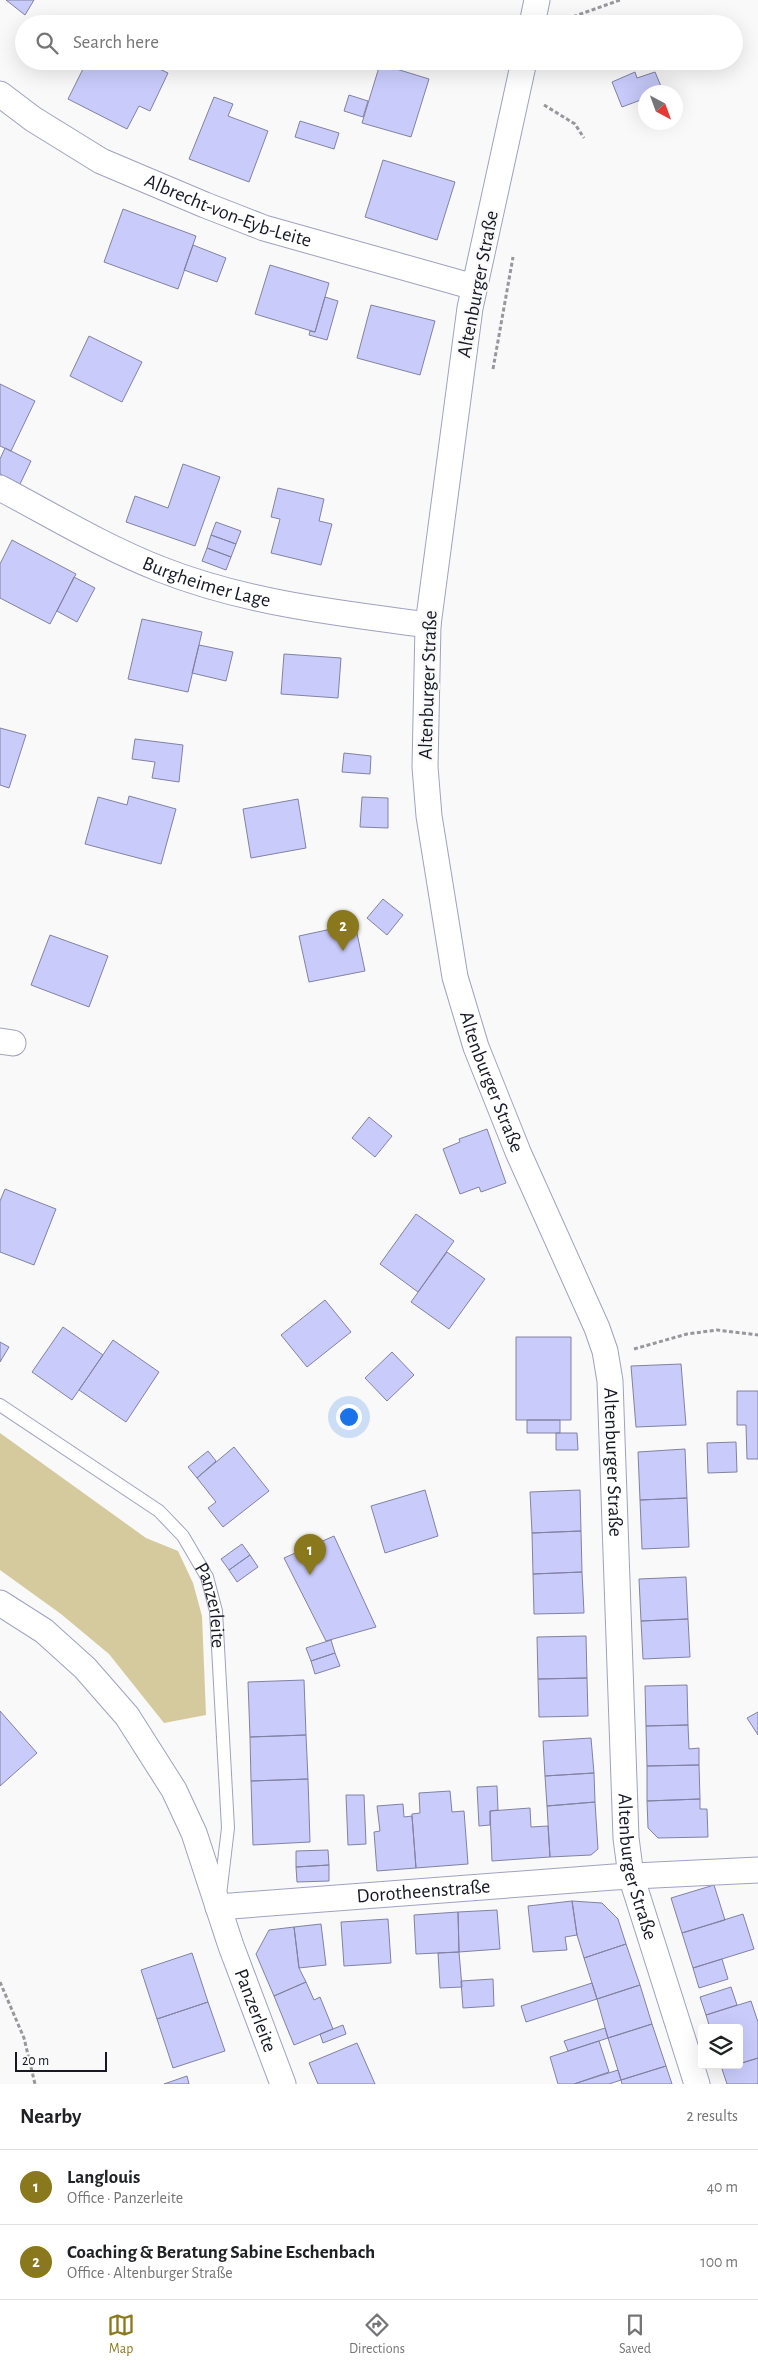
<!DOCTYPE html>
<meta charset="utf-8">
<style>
body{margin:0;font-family:"Alegreya Sans",sans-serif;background:#f2f2f2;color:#202124}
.controls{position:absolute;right:15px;bottom:15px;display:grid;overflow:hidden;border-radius:5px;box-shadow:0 5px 20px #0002}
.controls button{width:45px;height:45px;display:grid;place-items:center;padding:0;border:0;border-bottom:1px solid #e0e0e0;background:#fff;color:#202124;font:25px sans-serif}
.compass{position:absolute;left:638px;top:85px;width:45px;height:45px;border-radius:50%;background:#fff;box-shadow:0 5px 20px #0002;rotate:139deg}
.scale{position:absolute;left:15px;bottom:12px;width:92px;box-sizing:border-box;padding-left:5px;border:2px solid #171824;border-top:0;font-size:14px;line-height:18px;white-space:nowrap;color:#171824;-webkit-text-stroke:4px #f9f9f9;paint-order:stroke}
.you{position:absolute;left:348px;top:1416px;width:18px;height:18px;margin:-12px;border:4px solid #fff;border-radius:50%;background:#1a73e8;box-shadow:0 0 0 8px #1a73e833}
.badge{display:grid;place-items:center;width:32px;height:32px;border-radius:50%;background:#8a781d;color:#fff;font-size:16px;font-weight:700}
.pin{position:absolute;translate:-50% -41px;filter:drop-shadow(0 1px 2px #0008)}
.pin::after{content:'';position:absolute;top:26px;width:18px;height:15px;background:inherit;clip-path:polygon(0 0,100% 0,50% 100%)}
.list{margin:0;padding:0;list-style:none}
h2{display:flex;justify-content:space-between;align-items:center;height:65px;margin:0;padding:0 20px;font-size:21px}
h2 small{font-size:16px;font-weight:400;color:#757577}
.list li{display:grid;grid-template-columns:32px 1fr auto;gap:15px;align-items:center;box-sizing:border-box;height:75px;padding:0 20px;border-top:1px solid #e0e0e0}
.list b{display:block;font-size:19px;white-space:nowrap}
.list p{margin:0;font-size:16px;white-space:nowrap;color:#757577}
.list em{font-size:16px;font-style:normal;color:#757577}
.icon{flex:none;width:28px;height:28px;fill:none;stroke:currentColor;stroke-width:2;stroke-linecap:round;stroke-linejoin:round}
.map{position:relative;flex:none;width:758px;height:2084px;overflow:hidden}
.search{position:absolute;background:#fff;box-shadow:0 5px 20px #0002;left:15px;right:15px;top:15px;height:55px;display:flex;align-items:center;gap:12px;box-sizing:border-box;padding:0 18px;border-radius:28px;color:#757577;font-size:19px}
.sheet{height:215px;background:#fff}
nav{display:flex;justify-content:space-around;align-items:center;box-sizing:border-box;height:70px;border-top:1px solid #e0e0e0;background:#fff;font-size:14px;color:#757577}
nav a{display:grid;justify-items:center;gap:2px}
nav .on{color:#8a781d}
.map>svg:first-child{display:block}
.green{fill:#d4ca9d}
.building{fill:#c9cbfb;stroke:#8182a2}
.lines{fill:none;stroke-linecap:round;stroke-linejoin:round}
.lane-casing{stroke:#a0a1c2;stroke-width:14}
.street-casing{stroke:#a0a1c2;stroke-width:27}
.path{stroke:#97979c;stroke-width:3;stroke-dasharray:4 2.5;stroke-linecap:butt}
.lane{stroke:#fff;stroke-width:12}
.street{stroke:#fff;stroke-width:25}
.labels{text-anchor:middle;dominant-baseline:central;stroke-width:5;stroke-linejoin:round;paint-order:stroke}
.street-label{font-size:20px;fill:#171824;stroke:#f9f9f9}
</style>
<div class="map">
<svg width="758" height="2084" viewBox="0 0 758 2084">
<rect width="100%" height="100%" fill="#f9f9f9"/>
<path class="green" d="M0,1433L146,1538L178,1551L193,1583L202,1616L206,1715L164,1723L109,1654L61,1614L0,1570Z"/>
<path class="building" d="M6,0H34L25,15Z
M87,61H143L168,73L150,111L139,106L127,129L68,99Z
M444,61H476V65Z
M380,64L429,79L411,137L362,123Z
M635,72L637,78L655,72L663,91L646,92V98L622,107L612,82Z
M349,95L368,101L363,117L344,111Z
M214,97L233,104L228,116L268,131L249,182L189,159Z
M300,121L339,133L334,149L295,137Z
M383,160L455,182L437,240L365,217Z
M123,209L196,236L178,289L104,262Z
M193,245L226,258L217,282L184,270Z
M270,265L329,283L315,332L255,314Z
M325,297L338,301L327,340L309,335L310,331L315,332Z
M371,305L435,321L420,375L357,358Z
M89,336L142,362L122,402L70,376Z
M0,384L35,401L11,451L0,446Z
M5,448L31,461L20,484L0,474V459Z
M183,464L220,477L195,546L126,522L135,496L168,508Z
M278,488L324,499L319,521L332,524L321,565L271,553L280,519L271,517Z
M216,522L241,531L236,544L211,535Z
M211,535L236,544L231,557L207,548Z
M12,540L76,574L50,624L0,598V564Z
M207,548L231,557L226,570L202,561Z
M74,577L95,588L77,622L57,611Z
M142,619L202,632L188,692L128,679Z
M199,645L233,652L226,681L192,673Z
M284,654L341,658L338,698L281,694Z
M0,728L26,735L9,788L0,785Z
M135,739L183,745L179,782L152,778L155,762L132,759Z
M344,753L371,756L370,774L342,772Z
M129,796L176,809L161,864L85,844L98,797L127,805Z
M362,797L388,798V828L360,827Z
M298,799L306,848L251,858L243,809Z
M383,899L403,915L387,935L367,918Z
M355,924L365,971L309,982L299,936Z
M50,935L108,956L89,1007L31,985Z
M369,1117L392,1136L375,1157L352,1138Z
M487,1129L506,1183L481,1192L479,1187L460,1194L443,1149L460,1142L459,1139Z
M5,1189L56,1209L34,1265L0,1252V1201Z
M416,1214L454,1241L418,1292L380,1264Z
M447,1252L485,1279L449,1329L411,1302Z
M325,1300L351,1332L307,1367L281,1335Z
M63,1327L103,1355L72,1400L32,1372Z
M516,1337H571V1420H516Z
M113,1340L159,1372L126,1422L79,1390Z
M0,1342L9,1347L0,1362Z
M392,1352L414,1375L387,1401L365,1378Z
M681,1364L686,1425L636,1427L631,1366Z
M737,1391H758V1459H747L746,1425H737Z
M527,1420H560V1433H527Z
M556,1433H577L578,1450H556Z
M736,1442L737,1472L708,1473L707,1443Z
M234,1447L269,1491L223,1527L208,1508L216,1502L197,1478Z
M685,1449L687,1498L640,1500L638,1452Z
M208,1451L216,1461L197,1478L188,1467Z
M425,1490L438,1536L385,1553L371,1506Z
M580,1490L581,1531L532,1533L530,1492Z
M687,1498L689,1547L642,1549L640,1500Z
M581,1531L582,1572L533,1574L532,1533Z
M334,1536L376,1627L326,1641L284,1558Z
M242,1544L250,1555L229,1570L221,1559Z
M250,1555L258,1567L237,1582L229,1570Z
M582,1572L584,1613L534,1614L533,1574Z
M686,1577L688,1619L641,1621L639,1579Z
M688,1619L690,1657L643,1659L641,1621Z
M586,1636L587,1678L538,1679L537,1637Z
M331,1640L335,1653L311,1661L306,1648Z
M335,1653L340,1666L315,1674L311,1661Z
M587,1678L588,1716L539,1717L538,1679Z
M304,1680L306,1735L250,1737L248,1682Z
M687,1685L688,1725L646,1726L645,1686Z
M0,1711L37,1753L0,1786Z
M758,1712V1735L747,1718Z
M688,1725L689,1749L699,1748V1765L647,1766L646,1726Z
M306,1735L308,1779L251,1781L250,1737Z
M591,1738L594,1773L545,1776L543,1741Z
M699,1765L700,1799L647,1801V1766Z
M594,1773L595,1802L547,1806L545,1776Z
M308,1779L310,1842L253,1845L251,1781Z
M497,1786L498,1810L490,1811V1825L479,1826L477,1787Z
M450,1791L452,1812L464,1811L468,1864L416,1868L412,1816V1814L420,1813L419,1793Z
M346,1795H364L366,1844L348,1845Z
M700,1799V1809H707L708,1837L658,1838L648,1828L647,1801Z
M595,1802L598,1849L591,1855L550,1857L547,1806Z
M403,1804L404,1817L412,1816L416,1868L377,1871L374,1832L380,1831L377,1806Z
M530,1808L531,1827L548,1826L550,1857L492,1861L490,1811Z
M328,1850L329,1865L296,1867V1851Z
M329,1865V1881L297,1882L296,1867Z
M714,1885L725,1920L682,1933L671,1898Z
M572,1901L602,1903L618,1919L626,1944L584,1958L577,1935Z
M572,1901L577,1935L565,1937L567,1950L533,1952L528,1906Z
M497,1910L500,1949L459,1952L458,1912Z
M458,1912L459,1952L416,1954L414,1915Z
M743,1914L754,1949L693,1968L682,1933Z
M388,1919L391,1963L344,1966L341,1922Z
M321,1924L326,1965L299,1968L294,1927Z
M294,1927L299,1968L306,1982L274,1996L256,1954L269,1930Z
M626,1944L640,1985L597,1999L584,1958Z
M459,1952L462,1987L440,1988L438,1953Z
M192,1953L208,2002L157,2019L141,1970Z
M722,1959L728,1979L699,1988L693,1968Z
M493,1979L494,2006L463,2008L461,1981Z
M306,1982L314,2000L320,1997L333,2029L294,2045L274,1996Z
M592,1983L597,1999L526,2022L521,2006Z
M640,1985L652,2024L608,2038L597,1999Z
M731,1987L737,2005L706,2015L700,1997Z
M751,2001L758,2022V2058L739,2064V2028H710L706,2015Z
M208,2002L225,2051L173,2068L157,2019Z
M652,2024L666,2066L621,2080L608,2038Z
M343,2025L346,2034L323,2043L320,2034Z
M605,2028L608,2038L568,2051L564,2041Z
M599,2041L609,2072L574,2084H558L550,2057Z
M357,2043L375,2084H318L309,2063Z
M758,2058V2084H727L722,2069Z
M666,2066L672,2084H622L621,2080Z
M618,2070L621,2080L609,2084H574Z
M187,2076L189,2084H164Z"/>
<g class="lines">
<defs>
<g id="lane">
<path id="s1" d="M0,1405L159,1511L183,1536L207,1577L216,1611L228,1828L220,1895"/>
</g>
<g id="street">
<path d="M532,24L537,0"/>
<path id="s2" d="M524,61L470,308L428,625L425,767L429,816L455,977L476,1047L518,1152L597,1328L605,1351L610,1381L626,1838L631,1876L697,2084"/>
<path id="s3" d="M0,94L33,119L101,161L205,205L264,228L474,287"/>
<path id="s4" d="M0,488C53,516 104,547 160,569C246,603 337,613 428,625"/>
<path d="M0,1041L13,1043"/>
<path id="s5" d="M0,1603L44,1631L85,1668L127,1716L174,1790L194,1833L231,1946L283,2084"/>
<path id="s6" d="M218,1907L614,1877L758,1870"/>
</g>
</defs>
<use href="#lane" class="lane-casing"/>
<use href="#street" class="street-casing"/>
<path class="path" d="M561,21L620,0
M544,105L575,124L584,138
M493,369L513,257
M634,1349L687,1334L717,1330L758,1335
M0,1982L24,2038L35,2084"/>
<use href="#lane" class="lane"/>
<use href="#street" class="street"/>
</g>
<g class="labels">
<g class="street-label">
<text stroke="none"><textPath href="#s3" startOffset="258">Albrecht-von-Eyb-Leite</textPath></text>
<text transform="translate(478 284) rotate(-79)">Altenburger Straße</text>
<text stroke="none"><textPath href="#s4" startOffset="228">Burgheimer Lage</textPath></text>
<text transform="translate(428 685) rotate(-88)">Altenburger Straße</text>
<text stroke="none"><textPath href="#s2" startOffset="1038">Altenburger Straße</textPath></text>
<text stroke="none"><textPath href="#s2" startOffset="1442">Altenburger Straße</textPath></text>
<text stroke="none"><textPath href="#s1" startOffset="302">Panzerleite</textPath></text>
<text stroke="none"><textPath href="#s2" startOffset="1848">Altenburger Straße</textPath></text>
<text stroke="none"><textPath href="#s6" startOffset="206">Dorotheenstraße</textPath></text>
<text stroke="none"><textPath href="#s5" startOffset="494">Panzerleite</textPath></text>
</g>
</g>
</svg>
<div class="controls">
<button><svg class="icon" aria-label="layers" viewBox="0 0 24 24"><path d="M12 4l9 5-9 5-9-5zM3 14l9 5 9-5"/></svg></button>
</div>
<svg class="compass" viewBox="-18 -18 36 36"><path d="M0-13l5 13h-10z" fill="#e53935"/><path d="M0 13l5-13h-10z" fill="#757577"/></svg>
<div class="scale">20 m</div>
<div class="you"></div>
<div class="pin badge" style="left:310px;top:1575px">1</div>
<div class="pin badge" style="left:343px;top:951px">2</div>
<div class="search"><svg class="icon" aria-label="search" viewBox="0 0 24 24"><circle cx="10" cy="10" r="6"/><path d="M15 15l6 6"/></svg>Search here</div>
</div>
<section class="sheet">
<h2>Nearby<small>2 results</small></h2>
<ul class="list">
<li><span class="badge">1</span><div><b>Langlouis</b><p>Office · Panzerleite</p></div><em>40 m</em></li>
<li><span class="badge">2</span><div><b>Coaching &amp; Beratung Sabine Eschenbach</b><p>Office · Altenburger Straße</p></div><em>100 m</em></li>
</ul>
</section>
<nav>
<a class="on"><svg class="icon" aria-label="map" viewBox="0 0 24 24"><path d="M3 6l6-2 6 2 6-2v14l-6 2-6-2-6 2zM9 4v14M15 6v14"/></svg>Map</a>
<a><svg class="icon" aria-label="directions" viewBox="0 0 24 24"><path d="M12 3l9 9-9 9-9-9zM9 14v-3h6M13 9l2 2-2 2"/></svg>Directions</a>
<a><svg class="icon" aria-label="saved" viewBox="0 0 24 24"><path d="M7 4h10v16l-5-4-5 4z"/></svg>Saved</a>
</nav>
